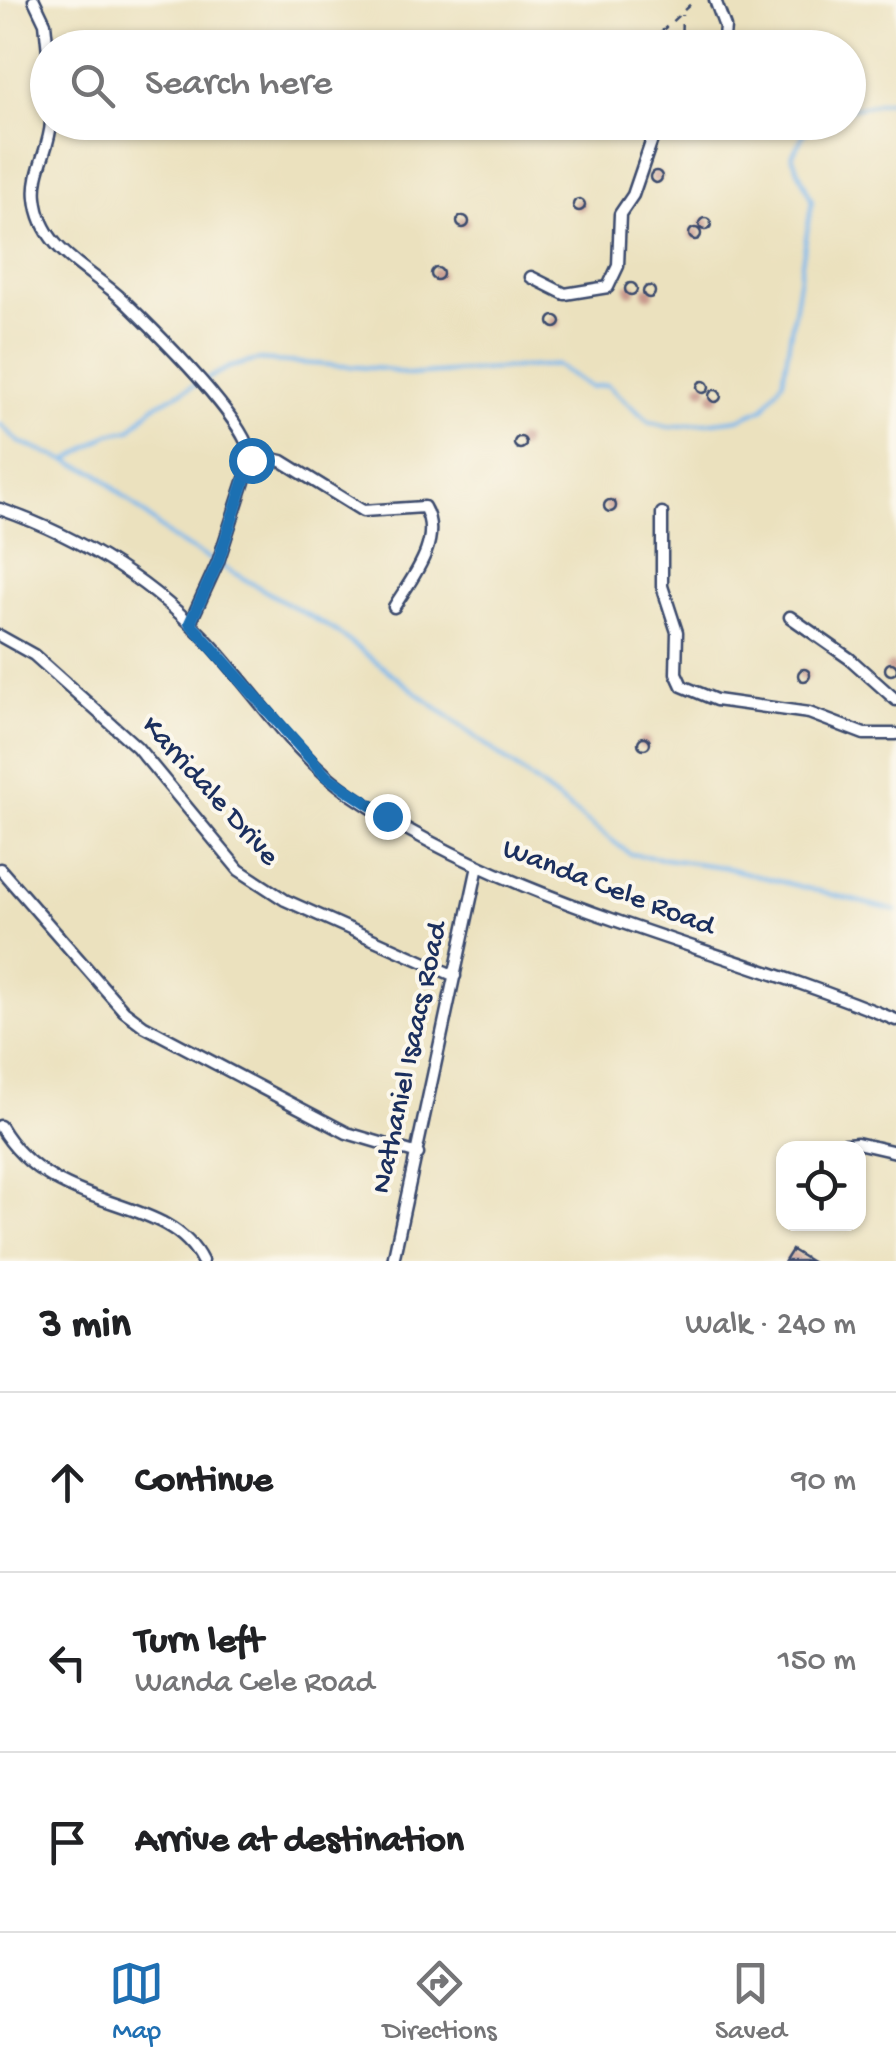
<!DOCTYPE html>
<meta charset="utf-8">
<style>
body{margin:0;font-family:"Gochi Hand",sans-serif;background:#f2f2f2;color:#202124}
.controls{position:absolute;right:30px;bottom:30px;display:grid;overflow:hidden;border-radius:20px;box-shadow:0 2px 8px #0004}
.controls button{width:90px;height:90px;display:grid;place-items:center;padding:0;border:0;border-bottom:2px solid #e0e0e0;background:#fff;color:#202124;font:50px sans-serif}
.stop{position:absolute;width:30px;height:30px;margin:-22px;border:8px solid #1f6fb2;border-radius:50%;background:#fff}
.stop.end{background:#1f6fb2;border-color:#fff;box-shadow:0 2px 10px #0008}
.list{margin:0;padding:0;list-style:none}
h2{display:flex;justify-content:space-between;align-items:center;height:130px;margin:0;padding:0 40px;font-size:42px}
h2 small{font-size:32px;font-weight:400;color:#757577}
.list li{display:grid;grid-template-columns:65px 1fr auto;gap:30px;align-items:center;box-sizing:border-box;height:180px;padding:0 40px;border-top:2px solid #e0e0e0}
.list b{display:block;font-size:38px;white-space:nowrap}
.list p{margin:0;font-size:32px;white-space:nowrap;color:#757577}
.list em{font-size:32px;font-style:normal;color:#757577}
.icon{flex:none;width:55px;height:55px;fill:none;stroke:currentColor;stroke-width:2;stroke-linecap:round;stroke-linejoin:round}
.map{position:relative;flex:none;width:896px;height:1261px;overflow:hidden}
.search{position:absolute;background:#fff;box-shadow:0 2px 8px #0004;left:30px;right:30px;top:30px;height:110px;display:flex;align-items:center;gap:25px;box-sizing:border-box;padding:0 35px;border-radius:55px;color:#757577;font-size:38px}
.sheet{height:670px;background:#fff}
nav{display:flex;justify-content:space-around;align-items:center;box-sizing:border-box;height:140px;border-top:2px solid #e0e0e0;background:#fff;font-size:28px;color:#757577}
nav a{display:grid;justify-items:center;gap:5px}
nav .on{color:#1f6fb2}
.map>svg:first-child{display:block}
.lines{fill:none;stroke-linecap:round;stroke-linejoin:round}
.stream{stroke:#79b7ed;stroke-width:4}
.building{fill:#c8988d}
.street-casing{stroke:#3a4a6c;stroke-width:15}
.path{stroke:#3a4a6c;stroke-width:2.5;stroke-dasharray:8 8;stroke-linecap:butt}
.street{stroke:#fff;stroke-width:10}
.route{stroke:#1f6fb2;stroke-width:12}
.labels{text-anchor:middle;dominant-baseline:central;stroke-width:8;stroke-linejoin:round;paint-order:stroke}
.street-label{font-size:30px;fill:#1b2f5e;stroke:#fbf7ec}
</style>
<div class="map">
<svg width="896" height="1261" viewBox="0 0 896 1261">
<rect width="100%" height="100%" fill="#fbf7ec"/>
<filter id="ink" filterUnits="userSpaceOnUse"><feTurbulence type="fractalNoise" baseFrequency=".01" numOctaves="2"/><feDisplacementMap in="SourceGraphic" scale="20" xChannelSelector="R" yChannelSelector="G"/><feConvolveMatrix kernelMatrix="1 2 1 2 8 2 1 2 1" color-interpolation-filters="sRGB"/></filter>
<filter id="wash" filterUnits="userSpaceOnUse"><feTurbulence type="fractalNoise" baseFrequency=".0048" numOctaves="4" result="noise"/><feDisplacementMap in="SourceGraphic" scale="40" xChannelSelector="R" yChannelSelector="G"/><feGaussianBlur stdDeviation="2.25" result="paint"/><feColorMatrix in="noise" values="0 0 0 0 0 0 0 0 0 0 0 0 0 0 0 0 0 1.4 0 .05"/><feComposite in="paint" operator="in"/></filter>
<g filter="url(#wash)">
<rect width="100%" height="100%" fill="#ebe1be"/>
<g class="lines">
<path class="stream" d="M848,109L896,100
M0,424L19,442L97,473L172,538L334,630L630,854L723,867L896,911
M67,461L109,434L130,430L154,406L230,367L258,360L385,369L408,375L556,365L590,387L607,385L650,422L670,427L739,419L764,408L783,380L812,201L792,156L805,132L824,122"/>
</g>
<g id="blocks">
<path class="building" d="M650 177a6 6 0 1 1 12 0a6 6 0 1 1-12 0Z
M573 205a6 6 0 1 1 12 0a6 6 0 1 1-12 0Z
M457 222a6 6 0 1 1 12 0a6 6 0 1 1-12 0Z
M699 224a6 6 0 1 1 12 0a6 6 0 1 1-12 0Z
M689 234a6 6 0 1 1 12 0a6 6 0 1 1-12 0Z
M431 274a6 6 0 1 1 12 0a6 6 0 1 1-12 0Z
M625 289a6 6 0 1 1 12 0a6 6 0 1 1-12 0Z
M643 292a6 6 0 1 1 12 0a6 6 0 1 1-12 0Z
M549 322a6 6 0 1 1 12 0a6 6 0 1 1-12 0Z
M697 387a6 6 0 1 1 12 0a6 6 0 1 1-12 0Z
M709 396a6 6 0 1 1 12 0a6 6 0 1 1-12 0Z
M514 443a6 6 0 1 1 12 0a6 6 0 1 1-12 0Z
M604 506a6 6 0 1 1 12 0a6 6 0 1 1-12 0Z
M885 669a6 6 0 1 1 12 0a6 6 0 1 1-12 0Z
M798 675a6 6 0 1 1 12 0a6 6 0 1 1-12 0Z
M638 743a6 6 0 1 1 12 0a6 6 0 1 1-12 0Z
M792,1250L810,1261H785Z"/>
</g>
</g>
<g filter="url(#ink)">
<use href="#blocks" fill-opacity="0" stroke="#3a4a6c" stroke-width="2.5"/>
<g class="lines">
<defs>
<path id="street" d="M34,0L45,23L48,52
M715,0L725,27L723,48
M51,122C50,148 33,171 36,198C41,251 90,268 123,300C152,328 251,424 251,460L218,562L190,623
M531,277L565,294L608,287L618,266L620,214L633,195L658,122
M251,454L282,461L363,511L424,507C444,541 411,579 394,607
M0,509C83,538 154,582 213,647C258,697 296,757 352,795C518,908 714,944 896,1020
M662,513V586L677,632L676,673L682,686L716,700L809,713L864,734H896
M790,617L850,659L896,700
M0,636L34,655L137,747L239,870L285,900L455,976
M0,869L124,1011L144,1026L347,1133L418,1154
M0,1126C53,1217 168,1191 202,1261
M807,1148L857,1143L896,1152
M393,1261L478,866"/>
</defs>
<use href="#street" class="street-casing"/>
<path class="path" d="M634,48L648,44L695,0
M681,48L682,15"/>
<use href="#street" class="street"/>
</g>
</g>
<g class="lines" filter="url(#ink)">
<path class="route" d="M251,460L218,562L190,623L326,776L387,816"/>
</g>
<g class="labels">
<g class="street-label">
<text transform="translate(209 792) rotate(48)">Karridale Drive</text>
<text transform="translate(608 889) rotate(21)">Wanda Cele Road</text>
<text transform="translate(411 1058) rotate(-78)">Nathaniel Isaacs Road</text>
</g>
</g>
</svg>
<div class="controls">
<button><svg class="icon" aria-label="locate" viewBox="0 0 24 24"><circle cx="12" cy="12" r="6"/><path d="M12 2v4M12 18v4M2 12h4M18 12h4"/></svg></button>
</div>
<div class="stop" style="left:251px;top:460px"></div>
<div class="stop end" style="left:387px;top:816px"></div>
<div class="search"><svg class="icon" aria-label="search" viewBox="0 0 24 24"><circle cx="10" cy="10" r="6"/><path d="M15 15l6 6"/></svg>Search here</div>
</div>
<section class="sheet">
<h2>3 min<small>Walk · 240 m</small></h2>
<ul class="list">
<li><svg class="icon" aria-label="ahead" viewBox="0 0 24 24"><path d="M12 20V5M6 11l6-6 6 6"/></svg><div><b>Continue</b></div><em>90 m</em></li>
<li><svg class="icon" aria-label="left" viewBox="0 0 24 24"><path d="M17 20v-9H6M10 6l-5 5 5 5"/></svg><div><b>Turn left</b><p>Wanda Cele Road</p></div><em>150 m</em></li>
<li><svg class="icon" aria-label="arrive" viewBox="0 0 24 24"><path d="M6 21V4h12l-3 4 3 4H6"/></svg><div><b>Arrive at destination</b></div></li>
</ul>
</section>
<nav>
<a class="on"><svg class="icon" aria-label="map" viewBox="0 0 24 24"><path d="M3 6l6-2 6 2 6-2v14l-6 2-6-2-6 2zM9 4v14M15 6v14"/></svg>Map</a>
<a><svg class="icon" aria-label="directions" viewBox="0 0 24 24"><path d="M12 3l9 9-9 9-9-9zM9 14v-3h6M13 9l2 2-2 2"/></svg>Directions</a>
<a><svg class="icon" aria-label="saved" viewBox="0 0 24 24"><path d="M7 4h10v16l-5-4-5 4z"/></svg>Saved</a>
</nav>
